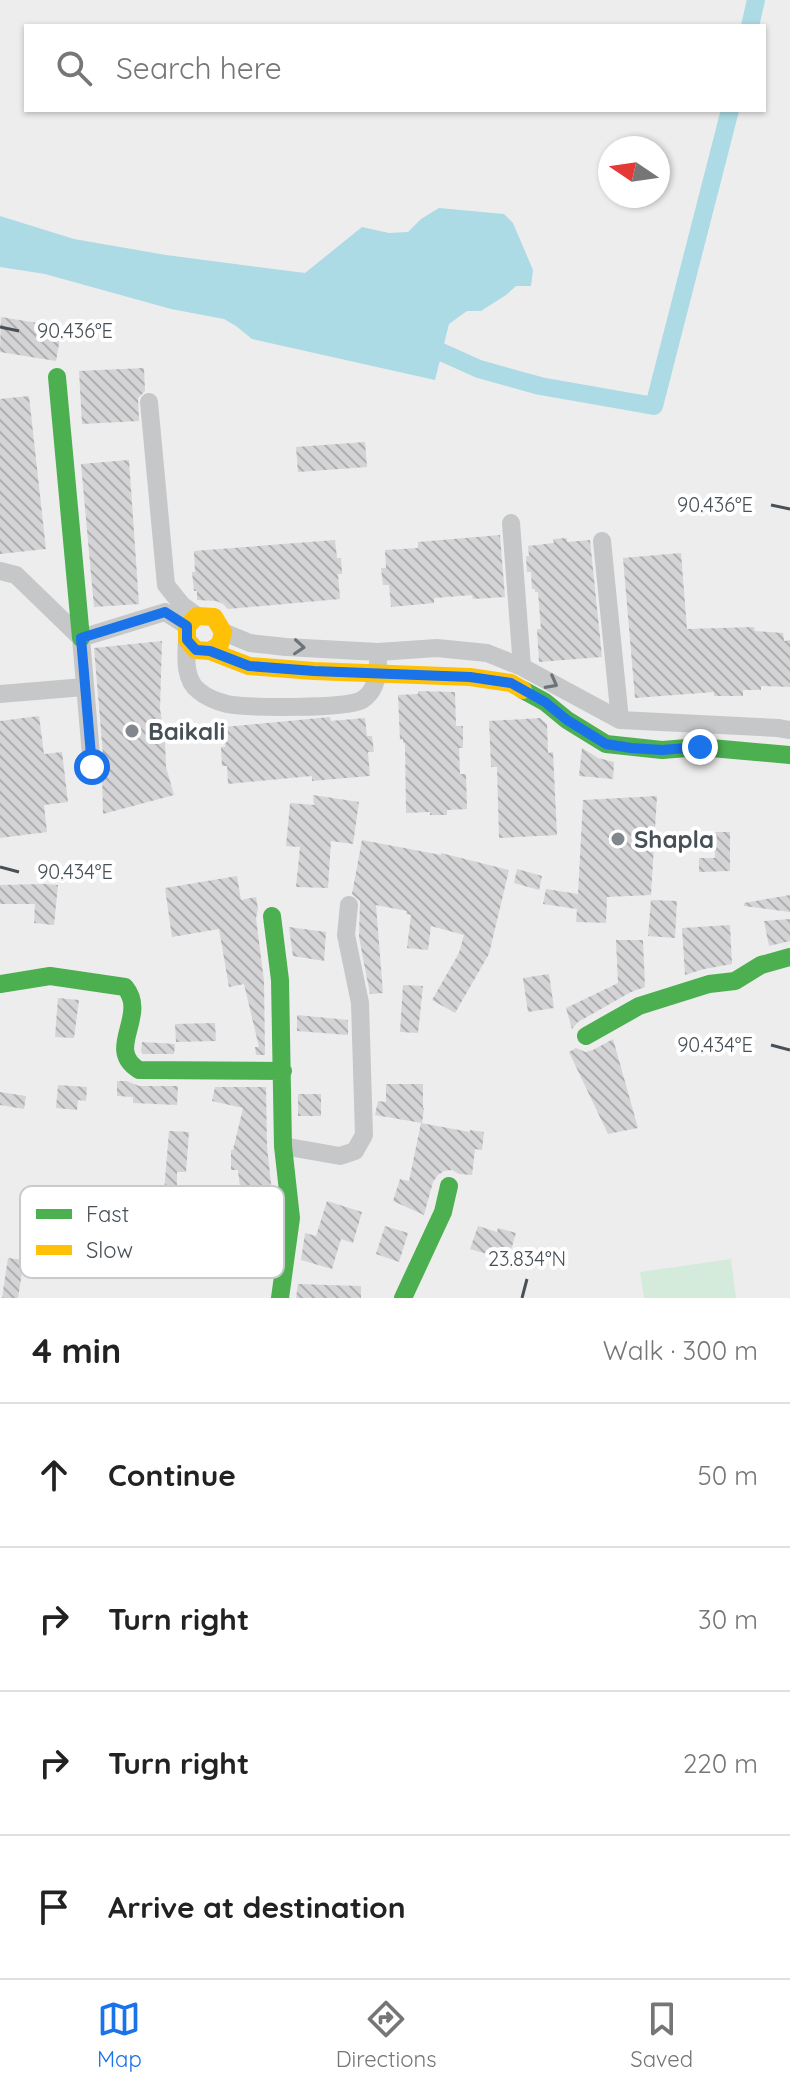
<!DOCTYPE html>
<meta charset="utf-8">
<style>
body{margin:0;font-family:Quicksand,sans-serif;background:#f2f2f2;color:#222}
.compass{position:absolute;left:598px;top:136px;width:72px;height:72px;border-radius:50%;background:#fff;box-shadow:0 2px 6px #0004;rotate:283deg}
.stop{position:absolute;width:24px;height:24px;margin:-18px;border:6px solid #1a73e8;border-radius:50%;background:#fff}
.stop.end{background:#1a73e8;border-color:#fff;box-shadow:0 2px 8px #0008}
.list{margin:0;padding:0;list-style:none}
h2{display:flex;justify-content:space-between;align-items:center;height:104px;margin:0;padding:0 32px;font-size:34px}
h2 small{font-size:26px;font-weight:400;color:#767676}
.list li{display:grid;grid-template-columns:52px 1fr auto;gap:24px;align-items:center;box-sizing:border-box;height:144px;padding:0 32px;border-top:2px solid #e0e0e0}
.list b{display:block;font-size:30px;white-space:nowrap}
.list em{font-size:26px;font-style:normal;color:#767676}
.icon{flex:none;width:44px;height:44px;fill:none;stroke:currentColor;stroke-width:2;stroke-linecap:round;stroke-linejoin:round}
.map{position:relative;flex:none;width:790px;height:1298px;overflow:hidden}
.search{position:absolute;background:#fff;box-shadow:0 2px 6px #0004;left:24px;right:24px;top:24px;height:88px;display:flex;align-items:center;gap:20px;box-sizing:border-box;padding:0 28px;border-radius:0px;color:#767676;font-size:30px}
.sheet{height:680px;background:#fff}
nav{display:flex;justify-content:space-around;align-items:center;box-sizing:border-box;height:112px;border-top:2px solid #e0e0e0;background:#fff;font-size:22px;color:#767676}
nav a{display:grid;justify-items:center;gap:4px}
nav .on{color:#1a73e8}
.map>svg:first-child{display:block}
.pitch{fill:#d4ebdc}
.water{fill:#acdae5}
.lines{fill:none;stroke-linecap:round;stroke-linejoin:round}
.canal{stroke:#acdae5;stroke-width:18}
.building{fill:url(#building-back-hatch)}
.street{stroke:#c5c7c8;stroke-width:18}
.fast{stroke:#4caf50;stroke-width:18}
.slow{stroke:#ffc107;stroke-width:18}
.oneway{stroke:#6d7479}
.route{stroke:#1a73e8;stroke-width:10}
.ticks{fill:none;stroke:#475057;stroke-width:3}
.poi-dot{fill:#81878c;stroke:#fff;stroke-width:3}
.labels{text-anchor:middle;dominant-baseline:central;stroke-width:8;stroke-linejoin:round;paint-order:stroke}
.poi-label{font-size:24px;font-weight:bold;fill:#475057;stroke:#fff;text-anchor:start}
.key{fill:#fff;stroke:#c8cacd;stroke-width:2}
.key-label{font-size:22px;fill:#475057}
.ticks-label{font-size:20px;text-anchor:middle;fill:#475057;stroke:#fff;stroke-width:8;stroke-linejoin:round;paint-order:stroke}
</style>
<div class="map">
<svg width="790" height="1298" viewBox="0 0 790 1298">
<defs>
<pattern id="building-back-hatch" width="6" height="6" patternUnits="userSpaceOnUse" patternTransform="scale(2)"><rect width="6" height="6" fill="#d4d4d6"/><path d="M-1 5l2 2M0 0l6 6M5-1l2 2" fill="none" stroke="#aeaeb0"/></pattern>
</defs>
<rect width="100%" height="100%" fill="#eeeded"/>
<path class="pitch" d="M731,1259L736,1298H644L640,1272Z"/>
<path class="water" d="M439,208L504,214L513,223L533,270L531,286H516L506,295L481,311H467L449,324L435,380L252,339L236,326L224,319L171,309L45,274L0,267V216L74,239L166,255L305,273L362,227L389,233L408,232L421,219Z"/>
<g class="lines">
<path class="canal" d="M750,26L756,0
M421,343L479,369L540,386L654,406L730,110"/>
</g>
<path class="building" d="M1,317L62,327L56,361L0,352Z
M144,368L145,391L138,398L139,421L82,424L79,371Z
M29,396L46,549L0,554V399Z
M365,442L367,467L298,472L296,447Z
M129,460L139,604L94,607L81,464Z
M500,535L505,597L473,599L472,595L434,598V603L391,607L389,585H383L381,568H386L385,550L418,548V542Z
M567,538V542L590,540L602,657L539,662L537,629H541L538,592H535V589H532L531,572H527L526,556H529L528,546L554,543L553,539Z
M335,540L337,558H341L342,574H338L340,599L228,609L223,604L216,601L197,600V591H194L192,572H195L194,551Z
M681,553L687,629L754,627L755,631L783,633L784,641L790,640V687L761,686V690H743V696H714V692L635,698L623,558Z
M162,641L160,709L165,740L166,767L174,795L103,814L102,773L104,766L94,648Z
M418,691L455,692L456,726H463V748H459L460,774H466L467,809L447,810V815H430V812L406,813L405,743H403V739L400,740L398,695L418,694Z
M39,716L44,754L62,752L68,802L44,805L47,832L0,838V721Z
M330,717L331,721L365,718L367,736H372L374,752H368L370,776L312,781V776L228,784L227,766H222L221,747H225L224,727Z
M540,718L547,724L548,753L553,752L557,835L499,838L497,767H491L489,721Z
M582,748L598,758L614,762L613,779L579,776Z
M313,795L359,802L353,844L331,841L328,888L296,887L300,847L286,846L290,803L314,805Z
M657,796L651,895L607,897L606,923L576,922L577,909L543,904L546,889L578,894L583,800Z
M714,832H730V871L699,872V858H715Z
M362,840L441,855V853L509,870L489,954L455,1013L432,1000L459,953L464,935L431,926L428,950L407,948L411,915L406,914L407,911L376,905L383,993L370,994L359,937L360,901L352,894Z
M517,869L542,876L539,890L514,883Z
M237,876L241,900L256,897L258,909L256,918L264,981L265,1055H256L255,1047H259L244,984L229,987L219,929L172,937L165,888Z
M44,884L58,885L54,925L34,923L35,904H0V885Z
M790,895V912L744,906V903Z
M651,900L677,901L675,938L648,936Z
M790,919V941L769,946L764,921Z
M730,925L732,964L704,969L685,975L682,928Z
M289,927L326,932L324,961L293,956Z
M616,940H643L645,987L631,992L578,1022L572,1029L566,1008L618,983Z
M549,974L554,1008L528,1012L523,978Z
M403,985L423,986L418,1033L400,1032Z
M58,998L79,1000L74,1038L55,1037Z
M297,1015L348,1020V1035L297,1031Z
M215,1023L216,1041L176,1042L175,1024Z
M613,1039L638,1128L608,1134L569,1052L576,1048L585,1052L593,1050Z
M142,1042L175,1044L174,1054H143L141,1051Z
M117,1081H127L139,1086H178L177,1105L133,1103V1097L117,1096Z
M386,1084H423V1108H424L422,1123L375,1115L378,1101L386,1102Z
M58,1085L87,1087L86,1101L78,1100L77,1110L56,1108Z
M215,1087H266L267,1146L274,1212L213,1218L211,1200L241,1197L238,1170H231V1150H233L243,1108L212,1101Z
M0,1092L26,1096L24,1109L0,1105Z
M298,1094H321V1116H298Z
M421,1123L470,1132V1130L484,1132L482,1150L475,1149L472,1175L459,1174L452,1170L444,1171L438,1175L433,1182L424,1215L393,1201L400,1179L409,1181Z
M169,1131L189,1132L186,1172H177V1209H150V1192H164Z
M327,1201L362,1212L353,1243L341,1239L332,1269L301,1260L305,1233L316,1236Z
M385,1226L408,1233L399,1262L376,1254Z
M478,1226L497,1232L498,1228L516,1233L508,1260L470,1249Z
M8,1258L24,1260L18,1298H2Z
M298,1284L361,1286V1298H296Z"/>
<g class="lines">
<path class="street" d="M149,402L166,585L182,605L197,616
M511,523L522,667
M602,541L620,720
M0,571L16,575L81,638
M223,632L250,643L286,647L378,652L437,648L487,653L522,667L620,720L778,728L790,730
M187,640C186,657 184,680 199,691C206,697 219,702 227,704C249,708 345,709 362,700C375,692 378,676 378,662
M0,694L84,687
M92,767L81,638L165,612L187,626
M283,1146L340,1156L355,1151L364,1135L360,1003L346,935L349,905"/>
<path class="fast" d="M57,377L81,638
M523,690L545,702L567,720L606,744L662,750L700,747L790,755
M272,916L280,980L283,1146L291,1218L280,1298
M0,984L50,976L125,987C149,1016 104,1049 139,1070L283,1071
M586,1036L639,1006L709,984L735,981L761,965L790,957
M403,1298L443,1212L449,1186"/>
<path class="slow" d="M210,651L220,644L223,632L214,617L197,616L187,626V640L196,650L210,651L249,666L314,671L470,677L511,683L523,690"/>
</g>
<defs><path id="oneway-chevron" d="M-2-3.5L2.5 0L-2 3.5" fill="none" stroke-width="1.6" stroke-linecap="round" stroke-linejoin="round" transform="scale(2)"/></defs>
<g class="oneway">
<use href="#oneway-chevron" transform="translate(299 647) rotate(4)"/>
<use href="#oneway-chevron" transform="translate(552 683) rotate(28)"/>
</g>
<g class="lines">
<path class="route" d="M92,767L81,638L165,612L187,626V640L196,650L210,651L249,666L314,671L470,677L511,683L545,702L567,720L606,744L631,748L662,750L700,747"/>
</g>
<path class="ticks" d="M0,327L19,331M771,505L790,509M0,867L19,872M771,1045L790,1050M522,1298L527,1279"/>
<g class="poi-dot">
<circle cx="132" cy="731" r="8"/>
<circle cx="618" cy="839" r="8"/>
</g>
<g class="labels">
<g class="poi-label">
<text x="148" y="731">Baikali</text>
<text x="634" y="839">Shapla</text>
</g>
</g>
<rect x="20" y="1186" width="264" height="92" rx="12" class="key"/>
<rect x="36" y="1209" width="36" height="10" fill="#4caf50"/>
<rect x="36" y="1245" width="36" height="10" fill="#ffc107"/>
<g class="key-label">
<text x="86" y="1222">Fast</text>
<text x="86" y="1258">Slow</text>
</g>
<g class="ticks-label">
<text x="75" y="338">90.436°E</text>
<text x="715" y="512">90.436°E</text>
<text x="75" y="879">90.434°E</text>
<text x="715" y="1052">90.434°E</text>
<text x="527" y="1266">23.834°N</text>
</g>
</svg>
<svg class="compass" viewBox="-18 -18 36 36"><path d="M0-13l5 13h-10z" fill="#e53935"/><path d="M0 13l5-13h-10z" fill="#767676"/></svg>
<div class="stop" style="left:92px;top:767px"></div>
<div class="stop end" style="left:700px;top:747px"></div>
<div class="search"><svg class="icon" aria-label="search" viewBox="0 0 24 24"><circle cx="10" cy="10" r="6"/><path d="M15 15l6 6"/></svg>Search here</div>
</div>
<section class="sheet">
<h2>4 min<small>Walk · 300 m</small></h2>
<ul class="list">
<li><svg class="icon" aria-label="ahead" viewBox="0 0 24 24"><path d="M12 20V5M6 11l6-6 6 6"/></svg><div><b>Continue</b></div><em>50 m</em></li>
<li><svg class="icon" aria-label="right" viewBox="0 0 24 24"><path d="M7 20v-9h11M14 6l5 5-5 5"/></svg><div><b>Turn right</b></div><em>30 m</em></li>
<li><svg class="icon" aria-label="right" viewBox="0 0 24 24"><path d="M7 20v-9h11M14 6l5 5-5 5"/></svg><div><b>Turn right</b></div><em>220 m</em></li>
<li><svg class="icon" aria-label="arrive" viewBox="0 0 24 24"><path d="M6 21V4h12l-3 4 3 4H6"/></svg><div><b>Arrive at destination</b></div></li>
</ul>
</section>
<nav>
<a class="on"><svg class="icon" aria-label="map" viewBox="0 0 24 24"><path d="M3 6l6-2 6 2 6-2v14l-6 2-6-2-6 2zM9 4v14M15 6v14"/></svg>Map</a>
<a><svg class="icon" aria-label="directions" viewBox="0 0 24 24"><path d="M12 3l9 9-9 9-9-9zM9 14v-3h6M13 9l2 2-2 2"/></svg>Directions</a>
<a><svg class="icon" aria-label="saved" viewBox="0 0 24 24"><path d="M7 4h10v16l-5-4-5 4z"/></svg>Saved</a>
</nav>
